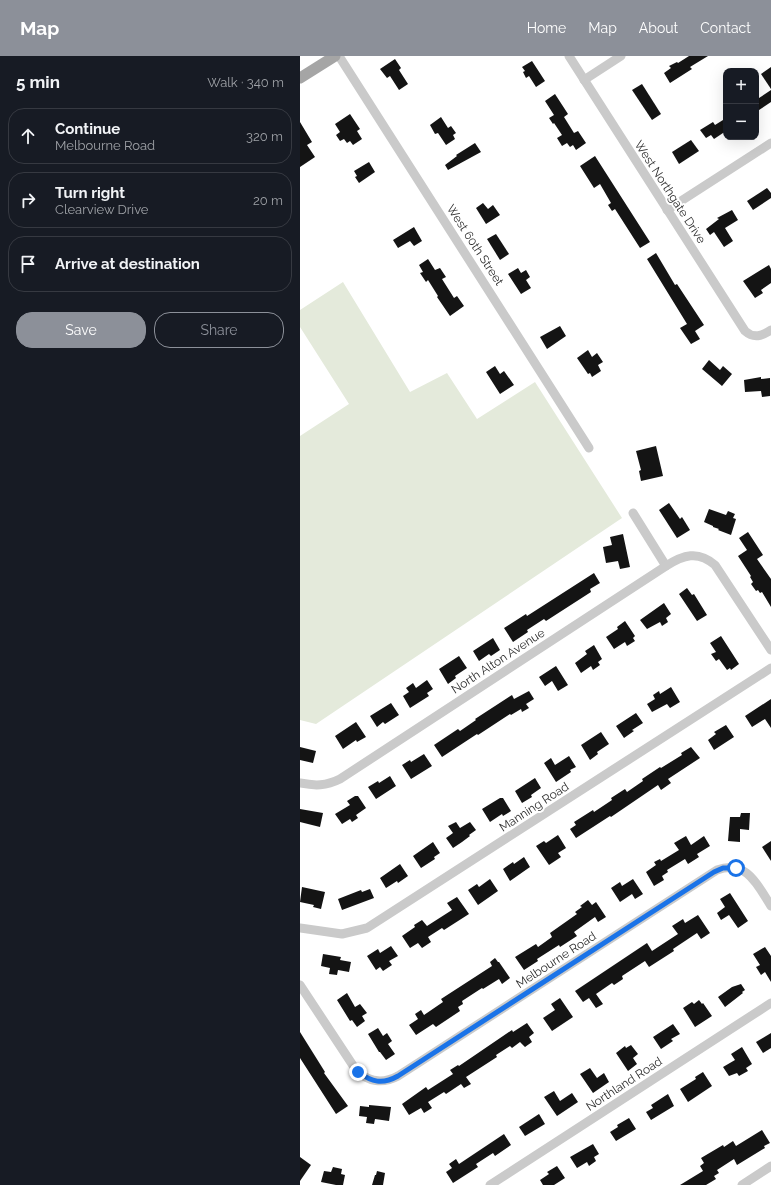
<!DOCTYPE html>
<meta charset="utf-8">
<style>
:root{--surface:#171b24;--page:#242831;--text:#f1f3f6;--muted:#9ea1a6;--line:#363941;--accent:#8c9099}
body{margin:0;font-family:Raleway,sans-serif;background:var(--page);color:var(--text)}
.controls{position:absolute;right:12px;top:12px;display:grid;overflow:hidden;border-radius:8px;box-shadow:0 4px 16px #0002}
.controls button{width:36px;height:36px;display:grid;place-items:center;padding:0;border:0;border-bottom:1px solid var(--line);background:var(--surface);color:var(--text);font:20px sans-serif}
.stop{position:absolute;width:12px;height:12px;margin:-9px;border:3px solid #1a73e8;border-radius:50%;background:#fff}
.stop.end{background:#1a73e8;border-color:#fff;box-shadow:0 1px 4px #0008}
.list{margin:0;padding:0;list-style:none}
h2{display:flex;justify-content:space-between;align-items:center;height:52px;margin:0;padding:0 16px;font-size:17px}
h2 small{font-size:13px;font-weight:400;color:var(--muted)}
.list li{display:grid;grid-template-columns:26px 1fr auto;gap:12px;align-items:center;box-sizing:border-box;height:56px;margin:0 8px 8px;padding:0 8px;border:1px solid var(--line);border-radius:16px}
.list b{display:block;font-size:15px;white-space:nowrap}
.list p{margin:0;font-size:13px;white-space:nowrap;color:var(--muted)}
.list em{font-size:13px;font-style:normal;color:var(--muted)}
.actions{display:flex;gap:8px;padding:12px 16px}
.actions a{flex:1;padding:9px 0;border:1px solid var(--accent);border-radius:16px;text-align:center;font-size:14px;color:var(--accent)}
.actions .main{background:var(--accent);color:#fff}
.icon{flex:none;width:22px;height:22px;fill:none;stroke:currentColor;stroke-width:2;stroke-linecap:round;stroke-linejoin:round}
.map{position:relative;flex:none;width:471px;height:1129px;overflow:hidden}
header{display:flex;align-items:center;gap:24px;box-sizing:border-box;height:56px;padding:0 20px;background:var(--accent);color:#fff}
header strong{font-size:19px}
nav{display:flex;gap:22px;margin-inline-start:auto;font-size:14px}
main{display:flex}
aside{flex:1;background:var(--surface)}
.map>svg:first-child{display:block}
.green{fill:#e4eadb}
.building{fill:#141414}
.lines{fill:none;stroke-linecap:round;stroke-linejoin:round}
.minor{stroke:#cacaca;stroke-width:9}
.major{stroke:#a5a5a5;stroke-width:11}
.route{stroke:#1a73e8;stroke-width:5}
.labels{text-anchor:middle;dominant-baseline:central;stroke-width:4;stroke-linejoin:round;paint-order:stroke}
.street-label{font-size:12px;fill:#2d2d2d;stroke:#fff}
</style>
<header>
<strong>Map</strong>
<nav><a>Home</a><a>Map</a><a>About</a><a>Contact</a></nav>
</header>
<main>
<aside>
<h2>5 min<small>Walk · 340 m</small></h2>
<ul class="list">
<li><svg class="icon" aria-label="ahead" viewBox="0 0 24 24"><path d="M12 20V5M6 11l6-6 6 6"/></svg><div><b>Continue</b><p>Melbourne Road</p></div><em>320 m</em></li>
<li><svg class="icon" aria-label="right" viewBox="0 0 24 24"><path d="M7 20v-9h11M14 6l5 5-5 5"/></svg><div><b>Turn right</b><p>Clearview Drive</p></div><em>20 m</em></li>
<li><svg class="icon" aria-label="arrive" viewBox="0 0 24 24"><path d="M6 21V4h12l-3 4 3 4H6"/></svg><div><b>Arrive at destination</b></div></li>
</ul>
<div class="actions"><a class="main">Save</a><a>Share</a></div>
</aside>
<div class="map">
<svg width="471" height="1129" viewBox="0 0 471 1129">
<rect width="100%" height="100%" fill="#fff"/>
<polygon class="green" points="43,226 110,336 147,317 177,363 235,326 322,462 16,668 0,664 0,380 49,348 0,271 0,254"/>
<g class="building">
<polygon points="389,0 408,0 390,11 392,13 370,27 364,17 371,12 369,10 377,6 378,7"/>
<polygon points="95,3 101,12 99,14 108,28 99,34 90,20 87,22 80,13"/>
<polygon points="232,5 245,25 236,31 229,20 226,22 223,16 225,15 222,11"/>
<polygon points="471,11 471,33 461,18"/>
<polygon points="342,28 361,58 352,64 332,34"/>
<polygon points="471,34 471,46 456,56 456,44"/>
<polygon points="255,38 268,58 264,61 274,77 278,75 286,87 276,94 273,89 270,91 267,87 262,90 257,82 262,79 254,67 253,68 249,62 254,59 245,45"/>
<polygon points="50,58 60,73 57,75 62,83 53,89 50,85 47,87 44,83 40,85 36,79 40,76 35,68"/>
<polygon points="141,61 148,72 151,70 156,77 153,79 155,83 146,89 138,77 135,78 130,69"/>
<polygon points="423,64 426,68 426,75 414,83 411,79 406,82 400,74 413,66 415,69"/>
<polygon points="0,66 12,86 7,89 15,101 0,111"/>
<polygon points="391,84 399,95 379,108 372,96"/>
<polygon points="175,87 181,96 148,114 145,109 157,100 156,99"/>
<polygon points="295,100 350,186 340,192 315,153 312,155 308,149 311,147 300,128 294,132 280,110"/>
<polygon points="69,106 75,116 59,127 55,121 57,120 54,115"/>
<polygon points="467,132 471,137 471,142 453,154 447,145"/>
<polygon points="183,147 188,153 193,149 200,159 186,168 176,152"/>
<polygon points="432,154 438,164 425,172 433,185 424,191 414,176 410,179 406,173 419,163 417,162"/>
<polygon points="114,171 122,185 114,190 110,185 98,192 93,184"/>
<polygon points="196,178 209,198 200,204 187,183"/>
<polygon points="356,197 375,229 377,228 404,269 395,275 400,283 391,288 380,272 387,268 347,203"/>
<polygon points="128,203 135,214 140,212 146,221 142,223 154,242 157,240 164,250 150,260 137,241 138,240 128,224 126,226 120,217 123,216 119,209"/>
<polygon points="469,209 471,213 471,227 461,234 463,237 455,242 443,225"/>
<polygon points="218,212 221,217 226,214 230,221 226,224 231,232 221,238 208,218"/>
<polygon points="260,270 266,280 247,293 240,281"/>
<polygon points="288,294 292,301 297,297 303,306 298,309 301,315 292,321 290,317 288,318 277,302"/>
<polygon points="409,304 420,314 423,310 432,318 422,330 402,313"/>
<polygon points="195,310 200,318 204,315 214,329 200,338 186,316"/>
<polygon points="461,321 461,323 470,322 470,340 462,341 461,335 445,336 444,324"/>
<polygon points="356,390 363,420 341,425 339,415 341,414 336,395"/>
<polygon points="369,447 380,463 382,461 390,474 377,482 359,454"/>
<polygon points="409,453 426,459 428,455 435,458 433,462 436,463 431,479 418,474 419,473 413,471 413,470 404,466"/>
<polygon points="448,476 463,499 457,503 471,523 471,551 462,536 460,537 458,534 456,535 451,528 453,526 450,521 451,520 438,500 447,494 439,482"/>
<polygon points="323,478 330,511 320,513 318,505 306,507 303,491 312,489 310,481"/>
<polygon points="294,517 300,527 290,533 291,536 246,565 244,563 227,574 228,576 213,586 204,572 226,558 227,560"/>
<polygon points="387,532 392,539 394,538 407,559 397,565 379,538"/>
<polygon points="364,547 371,558 366,562 368,566 362,570 360,566 347,573 340,564"/>
<polygon points="325,565 335,580 333,582 335,585 327,590 325,586 314,593 306,581 318,573 317,571"/>
<polygon points="421,580 439,608 431,614 430,612 427,614 419,603 416,605 411,598 416,596 410,587"/>
<polygon points="193,582 200,594 191,600 189,598 179,605 173,595"/>
<polygon points="294,589 302,603 298,606 300,609 293,614 291,610 281,617 275,607 287,598 285,595"/>
<polygon points="159,600 167,612 155,620 156,622 148,628 139,613"/>
<polygon points="256,610 268,629 258,635 252,625 245,630 239,621"/>
<polygon points="127,624 133,633 127,637 129,640 110,652 103,640 109,636 106,632 113,627 116,632"/>
<polygon points="371,631 380,646 370,652 367,648 352,656 347,648 355,643 353,639 359,635 360,638"/>
<polygon points="229,635 234,643 226,648 229,652 222,656 221,653 211,659 210,658 178,679 177,678 142,701 134,689 158,673 160,675 176,664 175,663 212,639 214,643"/>
<polygon points="471,643 471,672 465,663 452,671 445,660"/>
<polygon points="91,647 99,659 85,668 83,666 77,671 70,660"/>
<polygon points="336,657 343,667 332,674 334,675 324,682 316,670"/>
<polygon points="56,666 66,681 57,686 56,684 43,693 35,680"/>
<polygon points="426,669 434,681 414,694 408,684 416,678 414,676"/>
<polygon points="301,676 309,688 297,696 298,698 290,704 281,689"/>
<polygon points="0,691 16,695 13,707 0,704"/>
<polygon points="391,691 400,702 368,723 371,727 361,734 358,729 311,761 310,760 276,782 270,773 276,769 274,766 293,754 294,756 312,744 311,742 325,733 327,736 343,725 342,723 360,711 361,712 382,699 381,697"/>
<polygon points="124,698 132,710 111,723 102,709 110,704 111,706"/>
<polygon points="269,700 276,711 270,714 271,716 256,726 244,707 251,702 255,709"/>
<polygon points="90,720 96,730 76,743 68,731 78,725 79,727"/>
<polygon points="235,722 241,732 231,739 232,741 222,747 215,735"/>
<polygon points="55,740 58,740 66,752 56,759 58,762 52,766 50,763 42,768 35,758 50,749 47,745"/>
<polygon points="200,742 203,742 211,755 203,760 202,758 190,766 182,753"/>
<polygon points="0,753 23,757 20,771 0,766"/>
<polygon points="441,757 450,757 449,774 440,773 440,786 428,785 430,761 440,761"/>
<polygon points="156,766 160,772 170,766 176,774 169,779 170,780 162,786 153,792 146,782 153,777 148,770"/>
<polygon points="258,779 266,792 258,797 261,801 249,809 236,790 244,785 246,787"/>
<polygon points="386,780 391,789 404,780 410,790 397,798 399,801 388,808 385,803 367,814 368,816 362,820 364,824 354,830 346,816 356,809 354,806 360,803 361,805 379,794 374,787"/>
<polygon points="471,785 471,805 462,791"/>
<polygon points="133,786 140,797 134,801 135,803 121,812 113,800"/>
<polygon points="224,801 230,811 210,825 203,813 213,806 214,808"/>
<polygon points="100,808 108,820 98,827 97,825 86,832 80,822"/>
<polygon points="190,823 198,835 178,849 168,834 177,828 179,831"/>
<polygon points="333,823 343,838 335,843 332,838 320,846 311,832 320,826 322,830"/>
<polygon points="2,831 25,836 21,853 13,851 14,849 0,846"/>
<polygon points="70,833 74,842 42,854 38,843 61,834 62,836"/>
<polygon points="430,837 448,865 438,872 429,859 421,864 417,857 425,851 420,843"/>
<polygon points="157,841 169,858 144,874 142,872 128,881 131,886 122,892 118,887 110,892 102,880 115,871 114,869 122,864 127,870 152,854 147,847"/>
<polygon points="288,844 292,849 296,846 306,861 298,866 295,861 274,876 277,880 260,891 259,889 237,903 238,905 224,914 215,901 236,888 238,891 252,881 250,877 277,858 275,856 282,851 280,850"/>
<polygon points="398,859 410,877 401,883 397,877 373,893 374,895 349,911 345,905 322,920 323,923 314,929 312,927 296,938 303,948 296,952 289,942 283,946 275,935 347,887 352,895 378,878 372,870 383,863 385,867"/>
<polygon points="91,890 98,900 89,905 92,909 83,915 80,911 76,914 67,900 78,893 80,897"/>
<polygon points="465,891 471,900 471,926 465,916 461,919 456,911 460,909 453,898"/>
<polygon points="23,898 41,901 40,904 51,906 49,916 38,914 37,919 29,918 30,912 21,910"/>
<polygon points="195,902 198,906 199,906 210,922 202,928 199,923 183,933 182,932 162,945 163,948 158,951 160,955 136,971 133,968 116,979 109,969 118,963 115,958 121,954 124,959 143,946 141,943 192,910 190,906"/>
<polygon points="441,928 445,934 442,936 443,937 425,951 418,941 432,931"/>
<polygon points="47,937 55,951 60,948 67,957 62,960 65,965 57,971 52,964 50,965 37,944"/>
<polygon points="260,942 273,961 252,975 243,962 255,954 251,948"/>
<polygon points="399,944 402,948 403,947 412,960 395,971 383,952 392,946 394,948"/>
<polygon points="227,967 234,977 229,981 232,986 225,991 220,986 212,992 210,990 196,999 197,1001 166,1021 171,1028 164,1032 161,1028 146,1038 144,1036 128,1046 132,1052 124,1057 121,1052 109,1059 102,1048 126,1031 128,1034 153,1018 150,1014 158,1009 159,1010 212,974 213,976"/>
<polygon points="373,968 380,978 371,983 373,985 361,993 353,981"/>
<polygon points="78,972 83,980 87,977 92,985 88,988 95,998 86,1004 80,996 79,996 68,978"/>
<polygon points="0,976 25,1016 24,1017 48,1050 36,1058 0,1002"/>
<polygon points="471,977 471,992 463,997 456,986"/>
<polygon points="331,989 338,998 333,1002 337,1008 328,1015 316,997 325,990 326,992"/>
<polygon points="442,991 452,1008 446,1012 448,1015 439,1020 437,1017 429,1020 423,1011 435,1004 431,998"/>
<polygon points="290,1012 297,1022 304,1017 309,1026 293,1037 280,1018"/>
<polygon points="403,1016 412,1030 388,1046 380,1033 396,1023 395,1021"/>
<polygon points="254,1035 260,1045 272,1037 278,1046 257,1060 244,1041"/>
<polygon points="368,1038 374,1050 351,1064 346,1056 353,1052 351,1049"/>
<polygon points="69,1049 91,1051 89,1065 75,1063 74,1068 66,1067 67,1061 59,1060 60,1050 69,1051"/>
<polygon points="239,1058 245,1068 225,1080 219,1071"/>
<polygon points="329,1062 336,1073 316,1085 310,1076 318,1071 317,1069"/>
<polygon points="462,1074 470,1087 464,1090 465,1092 437,1109 434,1103 417,1114 419,1117 414,1120 416,1123 406,1129 380,1129 403,1115 400,1110 404,1107 401,1102 423,1089 424,1091 433,1085 436,1090"/>
<polygon points="204,1078 211,1089 195,1100 193,1097 176,1108 178,1111 153,1127 146,1116 152,1112 149,1108 156,1103 159,1108"/>
<polygon points="293,1088 299,1098 294,1101 296,1105 289,1110 287,1106 277,1112 270,1101"/>
<polygon points="0,1101 11,1109 0,1125"/>
<polygon points="257,1110 265,1122 254,1129 243,1129 240,1124 249,1118 247,1116"/>
<polygon points="33,1111 42,1113 41,1118 45,1119 43,1129 36,1129 21,1126 24,1115 31,1116"/>
<polygon points="77,1115 85,1117 83,1129 72,1129 75,1119 76,1119"/>
</g>
<g class="lines">
<g class="minor">
<polyline points="39,0 289,392"/>
<path d="M269,0L445,275C454,283 462,280 471,274"/>
<polyline points="284,24 321,0"/>
<polyline points="367,154 471,87"/>
<polyline points="333,457 366,510"/>
<path d="M0,727C15,730 26,730 40,723L366,510C383,499 398,494 415,509L471,594"/>
<polyline points="0,872 42,878 67,872 471,612"/>
<path d="M0,929L56,1014C68,1026 83,1028 98,1020L417,814C447,803 458,830 471,850"/>
<polyline points="190,1129 471,947"/>
<polyline points="442,1129 471,1110"/>
</g>
<polyline class="major" points="0,22 35,0"/>
</g>
<g class="lines">
<path class="route" d="M58,1016C72,1026 82,1029 98,1020L414,816L423,812H436"/>
</g>
<g class="labels">
<g class="street-label">
<text transform="translate(370 136) rotate(57)">West Northgate Drive</text>
<text transform="translate(175 189) rotate(57)">West 60th Street</text>
<text transform="translate(198 605) rotate(-33)">North Alton Avenue</text>
<text transform="translate(234 751) rotate(-33)">Manning Road</text>
<text transform="translate(256 904) rotate(-33)">Melbourne Road</text>
<text transform="translate(324 1028) rotate(-33)">Northland Road</text>
</g>
</g>
</svg>
<div class="controls">
<button>+</button>
<button>−</button>
</div>
<div class="stop" style="left:436px;top:812px"></div>
<div class="stop end" style="left:58px;top:1016px"></div>
</div>
</main>
